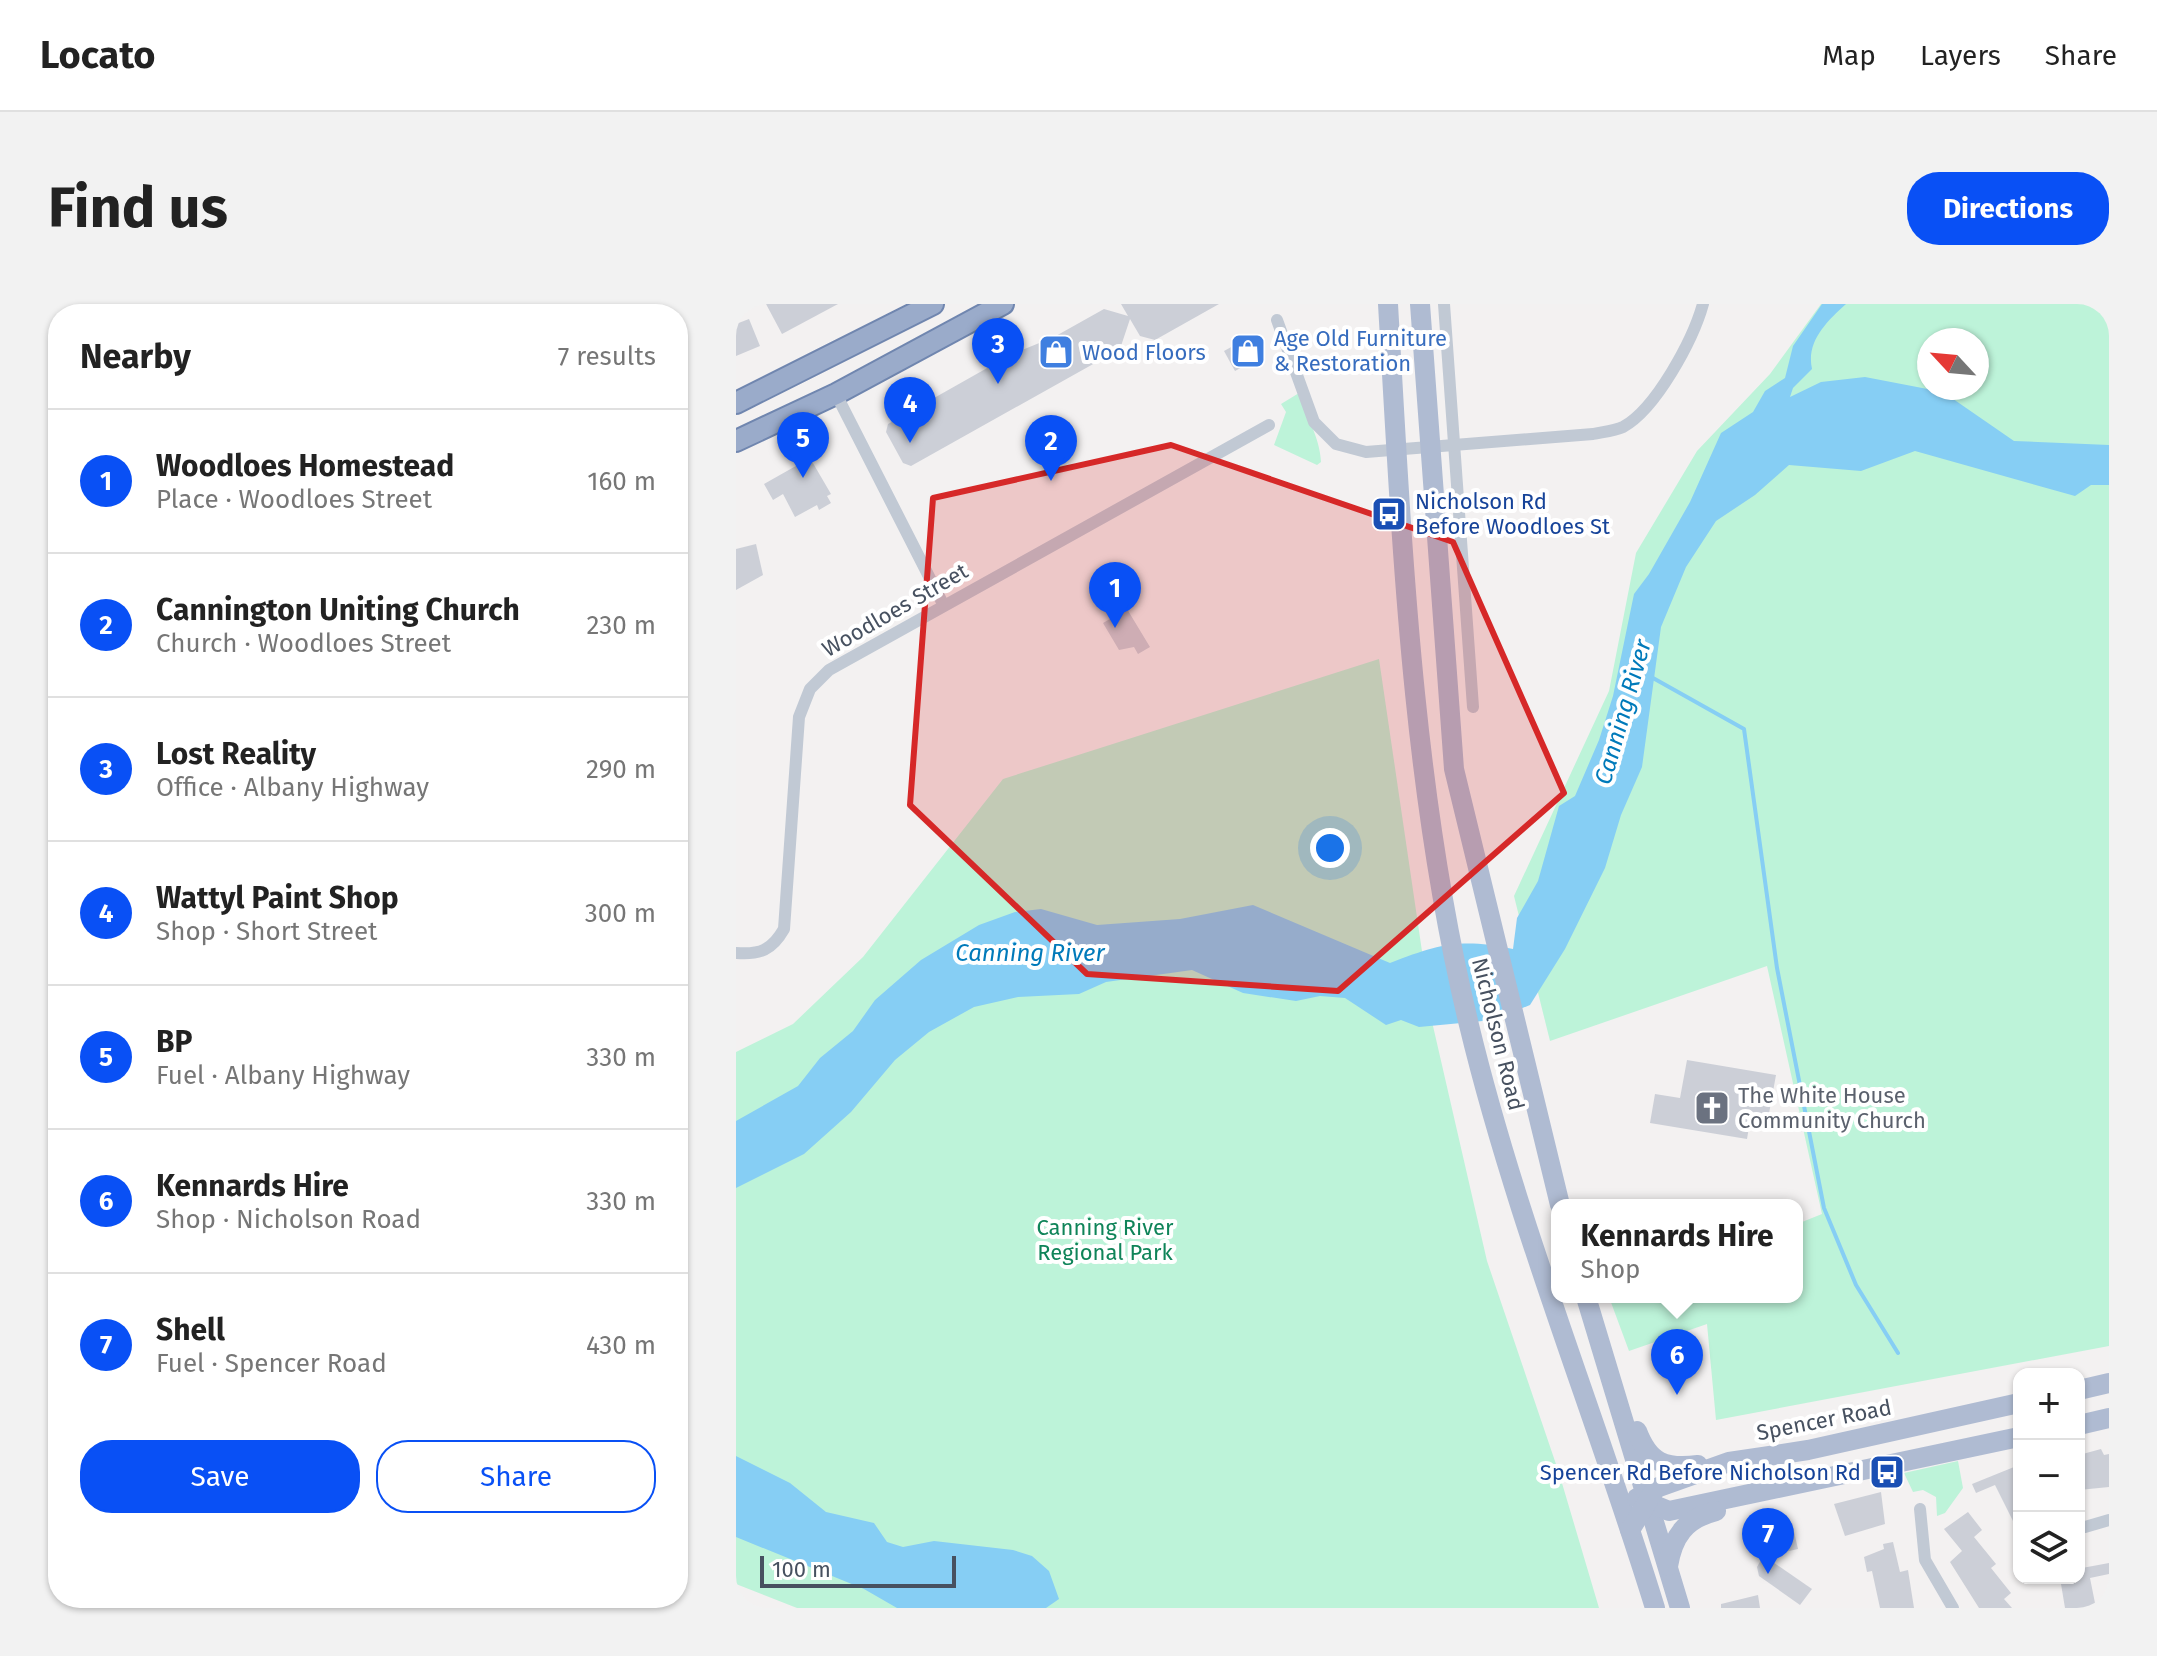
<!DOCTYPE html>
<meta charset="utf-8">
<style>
:root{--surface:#fff;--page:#f2f2f2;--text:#222;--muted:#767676;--line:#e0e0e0;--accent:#0950f5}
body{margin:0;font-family:"Fira Sans",sans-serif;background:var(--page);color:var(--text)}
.controls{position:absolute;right:24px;bottom:24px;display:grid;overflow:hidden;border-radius:16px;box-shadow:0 2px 6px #0004}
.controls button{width:72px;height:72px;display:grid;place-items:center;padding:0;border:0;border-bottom:2px solid var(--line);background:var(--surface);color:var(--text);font:40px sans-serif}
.compass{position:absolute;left:1181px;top:24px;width:72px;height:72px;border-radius:50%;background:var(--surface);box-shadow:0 2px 6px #0004;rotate:296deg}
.scale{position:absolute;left:24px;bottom:20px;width:196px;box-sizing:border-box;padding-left:8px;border:4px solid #475160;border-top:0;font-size:22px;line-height:28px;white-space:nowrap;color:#475160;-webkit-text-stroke:6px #fff;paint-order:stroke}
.you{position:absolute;left:594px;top:544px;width:28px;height:28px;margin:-20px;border:6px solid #fff;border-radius:50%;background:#1a73e8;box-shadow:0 0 0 12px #1a73e833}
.badge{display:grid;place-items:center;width:52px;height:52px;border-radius:50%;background:var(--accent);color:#fff;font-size:26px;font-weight:700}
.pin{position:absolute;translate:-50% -66px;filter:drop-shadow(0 2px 4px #0008)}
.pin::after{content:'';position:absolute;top:42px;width:28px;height:24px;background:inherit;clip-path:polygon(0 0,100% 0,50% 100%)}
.popup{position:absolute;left:815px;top:895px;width:252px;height:104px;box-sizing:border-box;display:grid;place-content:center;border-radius:16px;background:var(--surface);filter:drop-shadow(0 2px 6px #0005);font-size:26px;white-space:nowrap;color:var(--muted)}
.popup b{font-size:30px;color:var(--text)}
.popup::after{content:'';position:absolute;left:50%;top:100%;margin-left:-16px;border:16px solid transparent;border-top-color:var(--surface)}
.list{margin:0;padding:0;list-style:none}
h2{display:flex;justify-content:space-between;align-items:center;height:104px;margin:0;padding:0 32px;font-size:34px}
h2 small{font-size:26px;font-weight:400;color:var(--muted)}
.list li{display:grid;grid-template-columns:52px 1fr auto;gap:24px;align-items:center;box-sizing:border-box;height:144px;padding:0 32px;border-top:2px solid var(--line)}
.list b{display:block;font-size:30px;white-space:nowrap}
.list p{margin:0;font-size:26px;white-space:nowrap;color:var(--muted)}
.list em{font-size:26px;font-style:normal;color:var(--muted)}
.actions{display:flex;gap:16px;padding:24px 32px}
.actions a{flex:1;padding:18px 0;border:2px solid var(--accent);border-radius:32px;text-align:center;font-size:28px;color:var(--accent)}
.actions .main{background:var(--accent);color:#fff}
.icon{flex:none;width:44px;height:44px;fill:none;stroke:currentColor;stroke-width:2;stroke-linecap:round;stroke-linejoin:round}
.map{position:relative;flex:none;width:1373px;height:1304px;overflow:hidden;border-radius:32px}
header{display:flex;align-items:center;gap:48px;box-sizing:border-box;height:112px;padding:0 40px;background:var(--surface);border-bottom:2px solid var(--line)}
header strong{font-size:38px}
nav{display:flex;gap:44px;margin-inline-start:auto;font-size:28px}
.intro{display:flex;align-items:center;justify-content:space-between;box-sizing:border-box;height:192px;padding:0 48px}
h1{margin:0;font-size:56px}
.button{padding:20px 36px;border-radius:32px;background:var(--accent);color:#fff;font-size:28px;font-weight:700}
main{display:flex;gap:48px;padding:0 48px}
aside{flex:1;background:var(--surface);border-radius:32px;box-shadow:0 2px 6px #0004}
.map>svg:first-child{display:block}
.green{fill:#bdf3d9;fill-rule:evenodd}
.water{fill:#86cef4}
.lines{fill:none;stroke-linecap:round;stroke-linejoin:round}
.stream{stroke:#86cef4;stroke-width:4}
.building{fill:#cccfd7}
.trunk-casing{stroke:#7086af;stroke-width:24}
.minor{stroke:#c1c9d4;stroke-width:12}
.primary{stroke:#afbbd2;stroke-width:20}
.trunk{stroke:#9aabca;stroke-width:20}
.marked{fill:#d62828;fill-opacity:0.2;stroke:#d62828;stroke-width:6;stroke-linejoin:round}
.labels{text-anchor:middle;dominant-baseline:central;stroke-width:8;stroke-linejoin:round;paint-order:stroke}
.shop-label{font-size:22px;fill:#366cbe;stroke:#fff;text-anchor:start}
.transit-label{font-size:22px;fill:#164399;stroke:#fff;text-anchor:start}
.street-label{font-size:22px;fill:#475160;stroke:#fff}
.worship-label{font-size:22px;fill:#5b616d;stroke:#fff;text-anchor:start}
.park-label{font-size:22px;fill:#0f8459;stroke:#fff}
.water-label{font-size:24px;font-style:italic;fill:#007aba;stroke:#fff}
</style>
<header>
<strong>Locato</strong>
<nav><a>Map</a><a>Layers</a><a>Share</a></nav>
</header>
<div class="intro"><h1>Find us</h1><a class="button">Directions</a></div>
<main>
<aside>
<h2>Nearby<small>7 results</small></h2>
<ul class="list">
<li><span class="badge">1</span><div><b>Woodloes Homestead</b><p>Place · Woodloes Street</p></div><em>160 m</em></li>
<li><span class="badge">2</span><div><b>Cannington Uniting Church</b><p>Church · Woodloes Street</p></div><em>230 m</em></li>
<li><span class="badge">3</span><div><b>Lost Reality</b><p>Office · Albany Highway</p></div><em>290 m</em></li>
<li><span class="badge">4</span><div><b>Wattyl Paint Shop</b><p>Shop · Short Street</p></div><em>300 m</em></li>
<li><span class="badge">5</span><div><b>BP</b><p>Fuel · Albany Highway</p></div><em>330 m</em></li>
<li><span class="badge">6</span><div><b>Kennards Hire</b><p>Shop · Nicholson Road</p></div><em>330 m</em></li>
<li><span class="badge">7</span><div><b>Shell</b><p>Fuel · Spencer Road</p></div><em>430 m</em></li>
</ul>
<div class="actions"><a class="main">Save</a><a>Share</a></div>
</aside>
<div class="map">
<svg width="1373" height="1304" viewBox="0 0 1373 1304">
<rect width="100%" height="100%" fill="#f3f1f1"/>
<g class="green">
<path d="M1085,0H1373V1042L980,1116L971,1020L893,1047L873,993H1061V920L1086,910L1031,662L814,737L778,592L873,387L900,249L961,147L1034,70ZM1193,36H1241V84H1193Z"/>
<path d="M563,89C570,113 584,133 585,158L581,161L538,141L550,108L545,100Z"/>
<polygon points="643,355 697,722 751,957 823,1169 863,1304 61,1304 0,1280 0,748 57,720 127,653 267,475"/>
<polygon points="1222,1157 1227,1184 1209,1209 1201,1212 1200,1193 1187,1186 1177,1188 1168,1169"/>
</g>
<g class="water">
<path d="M1086,0H1110C1090,18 1070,38 1076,65L1057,84L1054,93L1085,78L1129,73L1207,88L1278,137L1373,141V181H1355L1339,192L1179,147L1125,167L1053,161L1019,191L980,217L950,263L925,323L906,463L885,511L869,564L829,645L794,701L757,716L683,723L665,716L650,721L609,694L584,692L560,697L507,689L456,666L370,678L343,690L282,693L238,703L193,728L159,756L115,808L68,850L0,884V817L62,782L84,754L117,727L139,696L185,656L243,621L279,608L305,605L361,621L444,615L517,601L654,659C703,640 725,634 777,645L781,614L802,577L823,502L839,492L863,436L877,392L898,290L913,270L954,198L985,129L1017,108L1029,87L1049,74L1057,42Z"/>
<polygon points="0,1152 54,1179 90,1208 138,1219 151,1238 167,1243 198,1237 277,1246 296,1252 313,1267 323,1295 310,1304 161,1304 128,1285 0,1233"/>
</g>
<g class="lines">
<polyline class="stream" points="917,374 1008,425 1041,664 1088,904 1120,981 1162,1049"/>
</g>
<g class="building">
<polygon points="30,0 102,0 46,30"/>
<polygon points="385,0 483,0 419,36 404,32 394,15 384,45 175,162 167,159 150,128 152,120 276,50 318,33 368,5 392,12"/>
<polygon points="13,15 24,42 0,52 0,20"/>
<polygon points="517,31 528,51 499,67 488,47"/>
<polygon points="74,154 95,190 91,192 95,199 83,206 81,201 59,213 47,190 37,196 28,180"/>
<polygon points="20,240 27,271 0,286 0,245"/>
<polygon points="391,305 414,343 402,350 398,343 383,346 367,319"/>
<polygon points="951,756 1040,771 1032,815 1027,814 1025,825 1013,823 1011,835 914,819 919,790 944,794"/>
<polygon points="1365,1145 1368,1151 1373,1150 1373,1183 1343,1186 1343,1151"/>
<polygon points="1283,1161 1283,1229 1259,1181 1240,1189 1236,1180"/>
<polygon points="1145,1188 1149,1220 1109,1232 1098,1200"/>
<polygon points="1232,1208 1246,1226 1238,1233 1260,1260 1255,1264 1275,1289 1268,1295 1276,1304 1243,1304 1214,1258 1226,1247 1208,1225"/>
<polygon points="1056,1219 1062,1245 1040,1250 1035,1224"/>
<polygon points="1157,1238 1164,1268 1172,1266 1178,1304 1144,1304 1136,1267 1131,1268 1128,1253 1148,1245 1147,1240"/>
<polygon points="1025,1256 1034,1256 1076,1285 1064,1301 1023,1272 1021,1263"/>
<polygon points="1373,1259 1373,1270 1354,1274 1360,1304 1329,1304 1324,1274 1343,1274 1347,1270 1346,1264"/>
<polygon points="1022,1291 1024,1304 985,1304 985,1300"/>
</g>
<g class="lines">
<defs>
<g id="trunk">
<polyline points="0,99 197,0"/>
<polyline points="0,137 100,90 267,0"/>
</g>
</defs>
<use href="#trunk" class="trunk-casing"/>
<g class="minor">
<polyline points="708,0 737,403"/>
<path d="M541,16L578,118L600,140L630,148L857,130C866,128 878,127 887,123C920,105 957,36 967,0"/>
<polyline points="100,90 207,300"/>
<path d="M0,649C24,651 36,646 48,625L63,413L74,385L93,366L533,121"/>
<polyline points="1184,1205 1189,1256 1217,1304"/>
<polyline points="1349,1223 1373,1216"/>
</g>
<g class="primary">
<path d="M652,0C666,241 676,485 733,721C781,920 859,1109 919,1304"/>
<polyline points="684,0 718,465 824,901"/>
<polyline points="850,993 944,1304"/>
<polyline points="1343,1086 1373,1079"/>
<polyline points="1343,1121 1373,1114"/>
<path d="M901,1127C913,1159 929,1165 962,1161"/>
<polyline points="901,1194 933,1207 1283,1133"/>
<polyline points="894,1226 920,1184 993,1158 1072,1146 1283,1099"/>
<path d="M932,1262C937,1232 949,1215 980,1207"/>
</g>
<use href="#trunk" class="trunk"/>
</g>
<path class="marked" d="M435,141L717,238L828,489L602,687L351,670L174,501L197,194Z"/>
<defs>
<symbol id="shop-square" viewBox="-11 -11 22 22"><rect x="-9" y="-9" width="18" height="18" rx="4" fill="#3f7fe0" stroke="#fff"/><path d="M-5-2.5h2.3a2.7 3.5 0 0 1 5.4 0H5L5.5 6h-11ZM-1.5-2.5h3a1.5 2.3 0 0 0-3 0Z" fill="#fff"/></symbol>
<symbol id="bus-square" viewBox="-11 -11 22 22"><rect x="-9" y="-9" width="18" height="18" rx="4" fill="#1a4fb4" stroke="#fff"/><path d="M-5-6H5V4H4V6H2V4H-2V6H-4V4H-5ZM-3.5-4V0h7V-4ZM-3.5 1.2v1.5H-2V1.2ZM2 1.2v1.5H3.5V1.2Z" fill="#fff"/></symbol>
<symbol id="church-square" viewBox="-11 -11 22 22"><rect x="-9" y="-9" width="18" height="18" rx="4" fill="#6b7280" stroke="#fff"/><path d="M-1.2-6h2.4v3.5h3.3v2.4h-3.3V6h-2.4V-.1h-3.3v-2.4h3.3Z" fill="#fff"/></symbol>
</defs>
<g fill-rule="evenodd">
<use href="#shop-square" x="492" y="27" width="40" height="40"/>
<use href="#shop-square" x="300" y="28" width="40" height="40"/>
<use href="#bus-square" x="633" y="190" width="40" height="40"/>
<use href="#church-square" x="956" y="784" width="40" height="40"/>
<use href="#bus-square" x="1131" y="1148" width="40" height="40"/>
</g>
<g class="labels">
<g class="shop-label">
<text x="538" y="34">Age Old Furniture<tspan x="538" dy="25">&amp; Restoration</tspan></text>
<text x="346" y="48">Wood Floors</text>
</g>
<g class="transit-label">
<text x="679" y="197">Nicholson Rd<tspan x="679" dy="25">Before Woodloes St</tspan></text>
<text x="1125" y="1168" text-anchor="end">Spencer Rd Before Nicholson Rd</text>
</g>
<g class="street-label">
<text transform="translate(159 306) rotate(-30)">Woodloes Street</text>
<text transform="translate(762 730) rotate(76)">Nicholson Road</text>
<text transform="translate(1088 1116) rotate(-11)">Spencer Road</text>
</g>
<g class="worship-label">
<text x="1002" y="791">The White House<tspan x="1002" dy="25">Community Church</tspan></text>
</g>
<g class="park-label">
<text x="369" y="923">Canning River<tspan x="369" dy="25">Regional Park</tspan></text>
</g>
<g class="water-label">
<text transform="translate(887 408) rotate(-74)">Canning River</text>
<text x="294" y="649">Canning River</text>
</g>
</g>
</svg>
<div class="controls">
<button>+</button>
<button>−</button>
<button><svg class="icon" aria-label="layers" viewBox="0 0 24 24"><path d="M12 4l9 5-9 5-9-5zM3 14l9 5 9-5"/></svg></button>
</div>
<svg class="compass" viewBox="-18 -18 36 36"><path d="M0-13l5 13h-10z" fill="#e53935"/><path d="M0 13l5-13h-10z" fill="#767676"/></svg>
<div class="scale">100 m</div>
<div class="you"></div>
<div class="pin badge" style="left:379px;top:324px">1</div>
<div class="pin badge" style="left:315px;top:177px">2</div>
<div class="pin badge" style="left:262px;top:80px">3</div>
<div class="pin badge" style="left:174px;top:139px">4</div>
<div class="pin badge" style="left:67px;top:174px">5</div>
<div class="pin badge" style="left:941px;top:1091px">6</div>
<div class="popup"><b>Kennards Hire</b>Shop</div>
<div class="pin badge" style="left:1032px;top:1270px">7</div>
</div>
</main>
